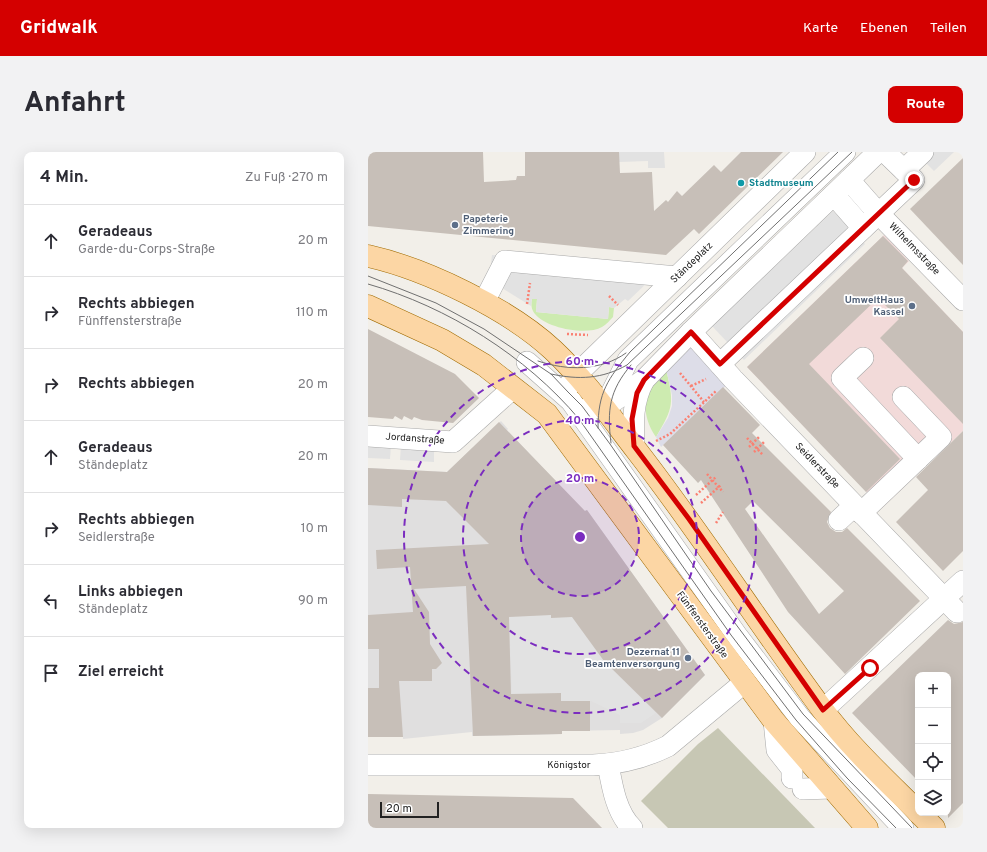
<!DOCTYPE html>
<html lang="de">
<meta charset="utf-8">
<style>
:root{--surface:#fff;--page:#f2f2f3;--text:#2b2b33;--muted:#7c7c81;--line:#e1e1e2;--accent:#d40000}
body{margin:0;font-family:Overpass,sans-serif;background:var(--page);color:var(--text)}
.controls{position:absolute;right:12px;bottom:12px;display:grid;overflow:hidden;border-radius:8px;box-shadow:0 4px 16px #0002}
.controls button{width:36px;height:36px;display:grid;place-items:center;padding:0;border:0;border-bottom:1px solid var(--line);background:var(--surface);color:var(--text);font:20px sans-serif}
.scale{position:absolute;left:12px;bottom:10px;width:59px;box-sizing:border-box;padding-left:4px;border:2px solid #222;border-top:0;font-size:11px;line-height:14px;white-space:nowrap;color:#222;-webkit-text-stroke:3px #fff;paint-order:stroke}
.stop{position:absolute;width:12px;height:12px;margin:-9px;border:3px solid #d40000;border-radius:50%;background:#fff}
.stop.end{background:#d40000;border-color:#fff;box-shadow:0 1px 4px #0008}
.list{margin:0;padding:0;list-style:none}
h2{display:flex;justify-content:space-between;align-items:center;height:52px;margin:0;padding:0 16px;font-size:17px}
h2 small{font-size:13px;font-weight:400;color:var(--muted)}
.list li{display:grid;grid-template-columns:26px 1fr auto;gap:12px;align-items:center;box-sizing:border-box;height:72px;padding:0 16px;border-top:1px solid var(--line)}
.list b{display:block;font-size:15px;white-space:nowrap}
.list p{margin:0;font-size:13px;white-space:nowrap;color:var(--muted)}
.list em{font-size:13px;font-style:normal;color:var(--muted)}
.icon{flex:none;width:22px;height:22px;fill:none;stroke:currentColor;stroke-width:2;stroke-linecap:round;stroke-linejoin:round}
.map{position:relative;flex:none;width:595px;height:676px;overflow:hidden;border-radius:8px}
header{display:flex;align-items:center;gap:24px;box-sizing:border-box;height:56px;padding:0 20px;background:var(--accent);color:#fff}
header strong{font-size:19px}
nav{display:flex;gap:22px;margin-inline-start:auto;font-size:14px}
.intro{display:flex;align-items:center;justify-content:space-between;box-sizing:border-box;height:96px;padding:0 24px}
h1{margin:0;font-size:28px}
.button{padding:10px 18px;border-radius:8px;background:var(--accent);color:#fff;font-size:14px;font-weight:700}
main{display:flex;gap:24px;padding:0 24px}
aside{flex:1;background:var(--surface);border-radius:8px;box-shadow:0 4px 16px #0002}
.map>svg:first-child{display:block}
.residential{fill:#e0dfdf}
.commercial{fill:#f2dad9}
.construction{fill:#c7c7b4}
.grass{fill:#cdebb0}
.parking{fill:#e2e2e2}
.plaza{fill:#dddde8}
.building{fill:#c7bfb8;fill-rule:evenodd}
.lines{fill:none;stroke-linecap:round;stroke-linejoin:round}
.minor-casing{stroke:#a9a9a9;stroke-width:22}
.major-casing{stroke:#a06b00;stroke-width:23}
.path{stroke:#fa8072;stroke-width:2.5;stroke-dasharray:2 2;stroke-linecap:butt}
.minor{stroke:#fff;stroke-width:21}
.major{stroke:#fcd6a4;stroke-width:22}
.tram{stroke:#707070;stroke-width:1}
.route{stroke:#d40000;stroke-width:5}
.ring{fill:none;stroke:#7b2cbf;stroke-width:2;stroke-dasharray:7 5}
.culture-dot{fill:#0f9aa8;stroke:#fff;stroke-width:1.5}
.service-dot{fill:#5c6f8a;stroke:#fff;stroke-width:1.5}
.labels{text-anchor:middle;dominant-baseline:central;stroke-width:3.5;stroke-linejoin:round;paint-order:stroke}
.culture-label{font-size:10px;font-weight:bold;fill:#0d838f;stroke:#fff;text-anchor:start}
.service-label{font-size:10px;font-weight:bold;fill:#4e5e75;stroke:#fff;text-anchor:end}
.street-label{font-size:10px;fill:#222;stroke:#fff}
.centre{fill:#7b2cbf;stroke:#fff;stroke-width:2}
.ring-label{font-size:12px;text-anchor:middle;font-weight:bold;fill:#7b2cbf;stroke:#fff;stroke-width:3.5;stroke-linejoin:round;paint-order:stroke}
</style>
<header>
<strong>Gridwalk</strong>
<nav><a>Karte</a><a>Ebenen</a><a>Teilen</a></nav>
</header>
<div class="intro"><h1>Anfahrt</h1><a class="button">Route</a></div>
<main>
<aside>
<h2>4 Min.<small>Zu Fuß · 270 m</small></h2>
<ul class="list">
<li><svg class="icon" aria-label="ahead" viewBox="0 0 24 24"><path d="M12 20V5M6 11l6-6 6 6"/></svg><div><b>Geradeaus</b><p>Garde-du-Corps-Straße</p></div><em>20 m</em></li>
<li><svg class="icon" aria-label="right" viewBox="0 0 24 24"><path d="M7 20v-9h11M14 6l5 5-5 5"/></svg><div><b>Rechts abbiegen</b><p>Fünffensterstraße</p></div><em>110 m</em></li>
<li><svg class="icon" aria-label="right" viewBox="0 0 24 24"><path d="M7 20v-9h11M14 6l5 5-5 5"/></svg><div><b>Rechts abbiegen</b></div><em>20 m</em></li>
<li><svg class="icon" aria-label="ahead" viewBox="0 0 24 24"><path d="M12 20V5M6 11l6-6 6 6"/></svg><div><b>Geradeaus</b><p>Ständeplatz</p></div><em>20 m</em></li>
<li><svg class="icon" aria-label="right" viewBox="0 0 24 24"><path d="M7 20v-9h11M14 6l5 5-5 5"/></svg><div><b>Rechts abbiegen</b><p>Seidlerstraße</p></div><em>10 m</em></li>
<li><svg class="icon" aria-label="left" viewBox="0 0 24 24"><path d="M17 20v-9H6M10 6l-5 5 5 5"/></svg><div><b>Links abbiegen</b><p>Ständeplatz</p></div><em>90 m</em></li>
<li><svg class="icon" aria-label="arrive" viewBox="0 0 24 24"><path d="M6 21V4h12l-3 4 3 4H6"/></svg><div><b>Ziel erreicht</b></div></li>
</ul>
</aside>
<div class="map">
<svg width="595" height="676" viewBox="0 0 595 676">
<rect width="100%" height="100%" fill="#f2efe9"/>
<polygon class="residential" points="133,269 140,277 139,278 216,359 219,358 337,523 294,566 275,578 265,581 252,582 252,578 194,579 194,582 104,584 104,580 35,587 35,585 0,585 0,316 79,320"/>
<polygon class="commercial" points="516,83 541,109 534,116 595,180 595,279 514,356 379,215"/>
<polygon class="construction" points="350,576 447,676 300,676 273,649 330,592"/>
<g class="grass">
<path d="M164,147H169L168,160L240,167L241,155L246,156L245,165C242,168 238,173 234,175C218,184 178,176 167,162C163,157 163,152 164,147Z"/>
<path d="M298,217C306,251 306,255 288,285C278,271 274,253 281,236C283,229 293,223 298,217Z"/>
</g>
<g class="parking">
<polygon points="251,0 296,0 297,16 280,16 280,9 251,10"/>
<polygon points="547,0 586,0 566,19"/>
<polygon points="465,59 497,92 376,208 344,174"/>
<polygon points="124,103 272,117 282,128 260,149 257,147 246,156 241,155 240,167 168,160 169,147 164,147 163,154 121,128"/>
<polygon points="0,291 23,293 22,307 0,306"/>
<polygon points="33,293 66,295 66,310 32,308"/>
<polygon points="201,460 236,509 288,561 273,571 252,571 252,563 223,549 193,549 144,545 141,465 183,463 184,466 193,465"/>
</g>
<polygon class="plaza" points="323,193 363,229 293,295 288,285 300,266 304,254 304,243 298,217"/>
<g class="building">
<polygon points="0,0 115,0 116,30 148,28 149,24 157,24 157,0 251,0 252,21 284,20 286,59 298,48 300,50 309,39 314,44 346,13 353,20 373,0 415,0 331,82 326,77 298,103 0,74"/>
<polygon points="595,6 595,113 542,57"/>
<polygon points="515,84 540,109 534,116 595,180 595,272 512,186 531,167 510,146 441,212 532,307 498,340 379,215"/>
<polygon points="0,177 87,222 111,246 85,271 54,268 46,265 44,268 36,264 34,268 27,264 25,267 0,265"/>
<path d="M355,235L392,273L384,281L463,360L459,370L462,376L468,380H474L479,376L552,449L477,522L420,460L333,328L330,331L295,293ZM385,349L476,439L451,462L377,357Z"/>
<polygon points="131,270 217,359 219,358 337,523 294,566 236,509 204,465 183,466 183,463 141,465 143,542 193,541 193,549 222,549 222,579 194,579 194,582 105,584 98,434 46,437 61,460 62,492 74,511 68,517 64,517 64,529 31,529 35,585 0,585 0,536 11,536 11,497 0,497 0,463 45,460 42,415 9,417 8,398 121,392 78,349 34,347 34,355 0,353 0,316 79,320"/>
<polygon points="595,279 595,399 575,419 528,370 560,338 548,325"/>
<polygon points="580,468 586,472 595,470 595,651 580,666 580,523 550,523 550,629 484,561"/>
<polygon points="0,642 205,646 234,676 0,676"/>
</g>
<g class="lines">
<defs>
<g id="minor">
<polyline points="536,18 555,0"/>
<polyline points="481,28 510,61 595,148"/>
<polyline points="466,43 495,76"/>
<polyline points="116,150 137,109 309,125"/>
<polyline points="323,180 365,227 589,460"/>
<polyline points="495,206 474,226 550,307"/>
<polyline points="159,210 203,249 370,485 432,566 535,676"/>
<polyline points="352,212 546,28 517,0"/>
<polyline points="199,236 209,222 437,0"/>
<polyline points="237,254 260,208 477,0"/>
<polyline points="218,257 237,255 276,228 323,180 510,0"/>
<polyline points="0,284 85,290 145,236"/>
<path d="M266,295C265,270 264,250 276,228"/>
<polyline points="493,361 573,285 535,245"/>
<polyline points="471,368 486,354"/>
<polyline points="455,558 595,429"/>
<polyline points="406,569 409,598 424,617 424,626"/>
<path d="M240,612C244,634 248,660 264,676"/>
<path d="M0,613H225C251,612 276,606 300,594L377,530"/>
<polyline points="435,637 463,636"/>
</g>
<g id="major">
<path d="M0,104C58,117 141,157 185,198C217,228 242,264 269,299C334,383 391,472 454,557C482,595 517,627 550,660"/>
<polyline points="0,154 74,188 116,213 179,262 406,569 499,676"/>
<polyline points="551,661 566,676"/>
</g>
</defs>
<use href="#minor" class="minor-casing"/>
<use href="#major" class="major-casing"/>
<g class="path">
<polyline points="241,144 250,153"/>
<polyline points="159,152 162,131"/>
<polyline points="199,182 220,183"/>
<polyline points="312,221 336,250"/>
<polyline points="323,234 338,227"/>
<polyline points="379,286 395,303"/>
<polyline points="288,289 302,282 348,239"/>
<polyline points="381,295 392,284"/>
<polyline points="386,300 397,289"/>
<polyline points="339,322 355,340"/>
<polyline points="328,343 348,325"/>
<polyline points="333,351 353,333"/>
<polyline points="348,371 355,360"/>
</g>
<use href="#minor" class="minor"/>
<use href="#major" class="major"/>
<g class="tram">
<polyline points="0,124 68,151 116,177 183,222 200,240 214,254 242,292 343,439 435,562 544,676"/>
<path d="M0,132C80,155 158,204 211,267L363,483L428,568L479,626L528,676"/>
<path d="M170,209C199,219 233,219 258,201"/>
<path d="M183,222C211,228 234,227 259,213L484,0"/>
<path d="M230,276C230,240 240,227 262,200L470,0"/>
<path d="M243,291C239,258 241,239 263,213"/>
</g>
</g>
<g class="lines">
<polyline class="route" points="502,516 455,558 321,367 266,294 264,267 269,241 276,228 323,180 352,212 546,28"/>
</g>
<circle cx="212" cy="385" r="59" fill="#7b2cbf" fill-opacity=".12"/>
<g class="ring">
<circle cx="212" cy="385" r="59"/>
<circle cx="212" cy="385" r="117"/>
<circle cx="212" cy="385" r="176"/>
</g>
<circle class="culture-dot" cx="373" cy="31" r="4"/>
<g class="service-dot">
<circle cx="87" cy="73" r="4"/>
<circle cx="544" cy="154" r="4"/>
<circle cx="320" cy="506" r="4"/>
</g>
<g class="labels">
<g class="culture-label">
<text x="381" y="31">Stadtmuseum</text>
</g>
<g class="service-label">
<text x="95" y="67" text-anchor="start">Papeterie<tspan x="95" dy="12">Zimmering</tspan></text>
<text x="536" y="148">UmweltHaus<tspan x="536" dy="12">Kassel</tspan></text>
<text x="312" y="500">Dezernat 11<tspan x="312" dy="12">Beamtenversorgung</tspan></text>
</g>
<g class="street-label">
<text transform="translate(546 97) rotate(46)">Wilhelmsstraße</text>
<text transform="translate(324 111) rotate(-44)">Ständeplatz</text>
<text transform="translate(47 287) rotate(4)">Jordanstraße</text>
<text transform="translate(449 314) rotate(46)">Seidlerstraße</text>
<text transform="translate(334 473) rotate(54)">Fünffensterstraße</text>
<text x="201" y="613">Königstor</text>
</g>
</g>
<circle cx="212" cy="385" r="6" class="centre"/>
<g class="ring-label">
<text x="212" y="213">60 m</text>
<text x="212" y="272">40 m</text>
<text x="212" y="330">20 m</text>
</g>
</svg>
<div class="controls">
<button>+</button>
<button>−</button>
<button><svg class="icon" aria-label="locate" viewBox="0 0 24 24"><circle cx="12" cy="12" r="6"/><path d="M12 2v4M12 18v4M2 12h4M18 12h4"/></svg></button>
<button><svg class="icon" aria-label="layers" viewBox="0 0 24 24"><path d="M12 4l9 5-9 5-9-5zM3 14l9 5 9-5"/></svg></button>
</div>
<div class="scale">20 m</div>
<div class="stop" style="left:502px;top:516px"></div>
<div class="stop end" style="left:546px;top:28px"></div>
</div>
</main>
